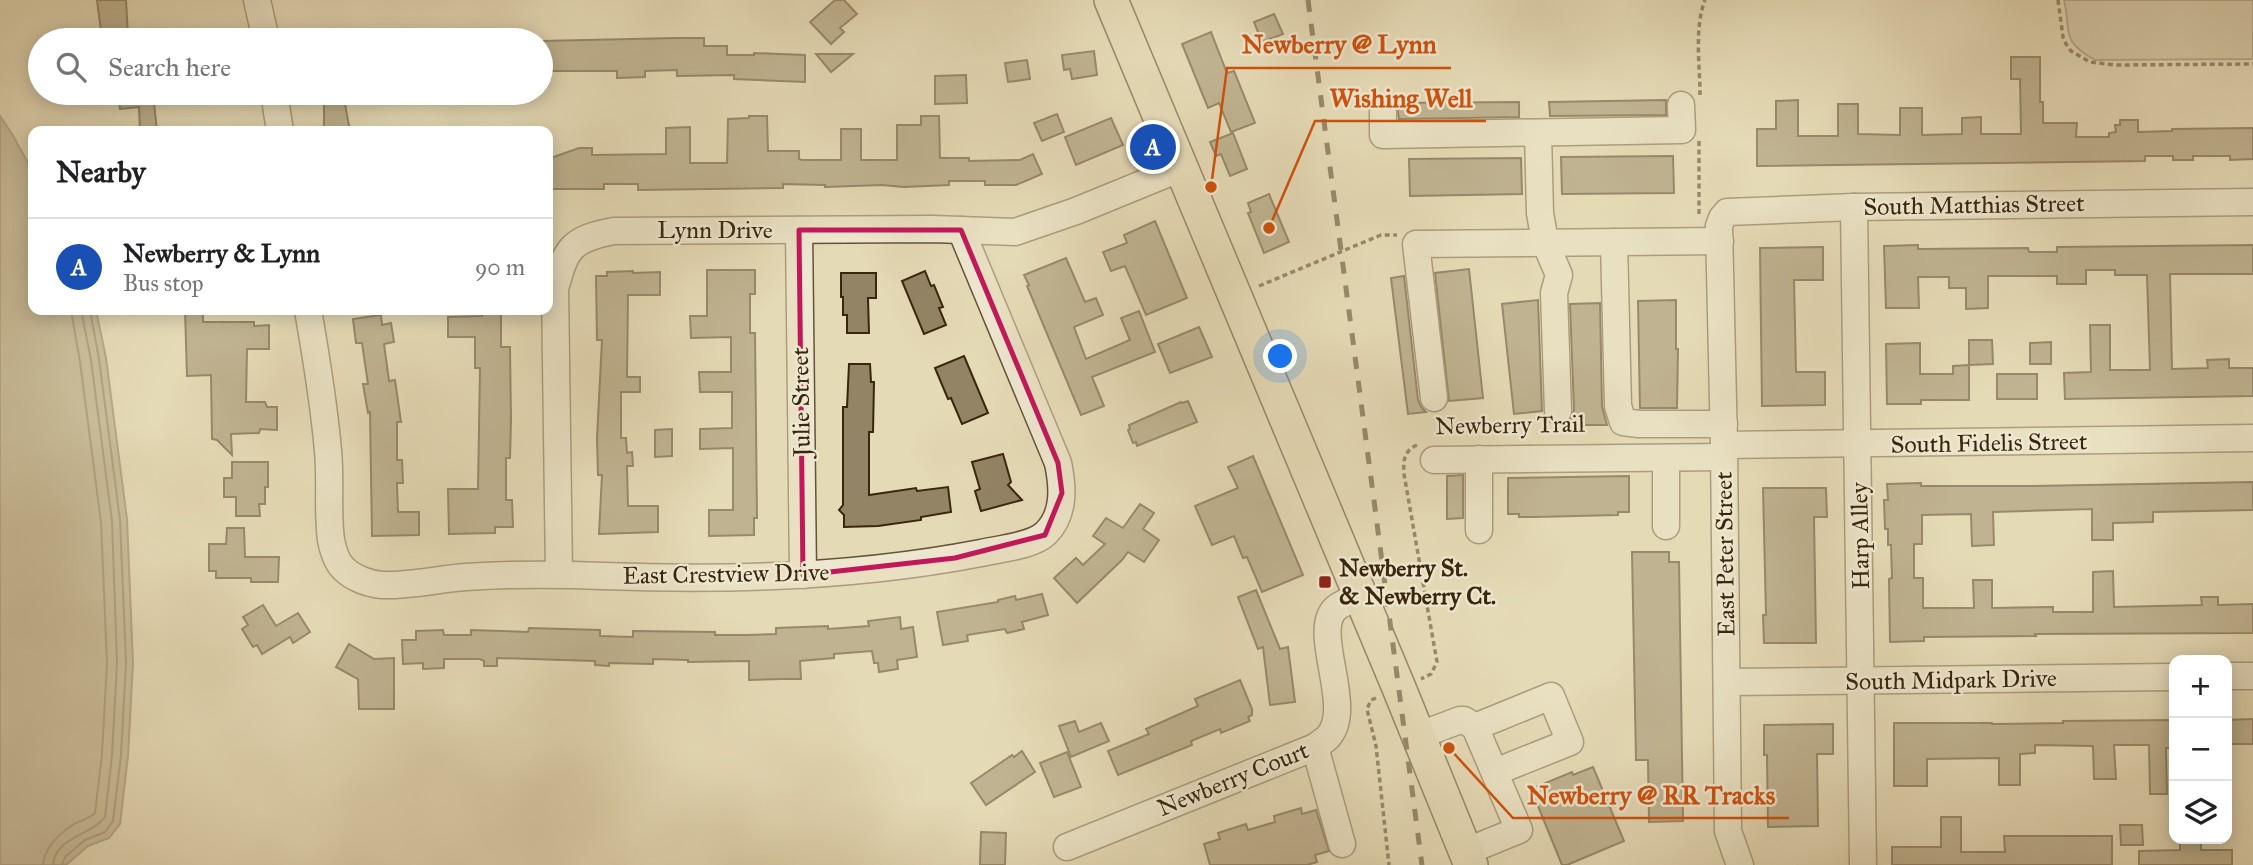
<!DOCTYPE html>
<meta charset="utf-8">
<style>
:root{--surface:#fff;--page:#f6f6f6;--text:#202124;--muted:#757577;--line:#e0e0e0;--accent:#0b8043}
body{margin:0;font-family:"IM FELL Great Primer",serif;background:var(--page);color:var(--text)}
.controls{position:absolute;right:21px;bottom:21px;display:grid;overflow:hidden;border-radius:14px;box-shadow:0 4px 18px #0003}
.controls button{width:63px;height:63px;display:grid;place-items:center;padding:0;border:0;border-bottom:2px solid var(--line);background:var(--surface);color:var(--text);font:35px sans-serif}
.you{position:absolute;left:1281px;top:357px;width:24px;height:24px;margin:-18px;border:5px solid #fff;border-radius:50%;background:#1a73e8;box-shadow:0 0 0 10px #1a73e833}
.badge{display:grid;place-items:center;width:46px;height:46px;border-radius:50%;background:var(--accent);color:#fff;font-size:23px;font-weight:700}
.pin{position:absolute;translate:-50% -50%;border:4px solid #fff;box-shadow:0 2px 7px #0006}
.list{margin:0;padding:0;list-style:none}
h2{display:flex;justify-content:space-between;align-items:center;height:91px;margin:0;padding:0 28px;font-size:30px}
h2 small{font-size:23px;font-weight:400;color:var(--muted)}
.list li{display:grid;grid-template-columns:46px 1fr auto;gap:21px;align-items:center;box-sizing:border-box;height:98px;padding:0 28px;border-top:2px solid var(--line)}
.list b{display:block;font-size:26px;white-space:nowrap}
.list p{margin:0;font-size:23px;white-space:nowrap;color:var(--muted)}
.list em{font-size:23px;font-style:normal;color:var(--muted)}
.icon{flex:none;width:38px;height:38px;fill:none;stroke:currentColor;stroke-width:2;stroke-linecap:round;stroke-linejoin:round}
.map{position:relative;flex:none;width:2253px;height:865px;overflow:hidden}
.search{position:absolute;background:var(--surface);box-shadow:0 4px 18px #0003;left:28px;top:28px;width:525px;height:77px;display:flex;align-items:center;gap:18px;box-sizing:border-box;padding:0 24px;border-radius:38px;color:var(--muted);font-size:26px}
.panel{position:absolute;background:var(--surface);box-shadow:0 4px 18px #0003;left:28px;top:126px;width:525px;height:189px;border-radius:14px}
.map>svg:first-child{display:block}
.green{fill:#c8bb99;stroke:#817054;stroke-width:2}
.water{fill:#ab9d7d;stroke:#7e6d51;stroke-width:2}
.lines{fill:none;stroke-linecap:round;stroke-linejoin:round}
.shore{stroke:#726246;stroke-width:2}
.building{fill:#938465;stroke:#3a260e;stroke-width:2}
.minor-casing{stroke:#655338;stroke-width:29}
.major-casing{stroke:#3a260e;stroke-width:36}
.path{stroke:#3a260e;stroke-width:3.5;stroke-dasharray:5 3.5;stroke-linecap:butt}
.minor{stroke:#eee7d0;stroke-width:26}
.major{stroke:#e5dab6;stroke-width:33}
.rail{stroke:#3a260e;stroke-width:5;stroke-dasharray:12 12;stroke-linecap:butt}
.marked{fill:none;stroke:#c2185b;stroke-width:5;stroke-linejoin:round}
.poi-dot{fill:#8f2418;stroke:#eee7d0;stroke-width:2.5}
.labels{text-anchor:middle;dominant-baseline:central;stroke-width:5;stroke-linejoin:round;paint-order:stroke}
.street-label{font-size:24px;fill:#3a260e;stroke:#eee7d0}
.poi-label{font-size:24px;font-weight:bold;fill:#3a260e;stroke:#eee7d0;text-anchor:start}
.leader{fill:none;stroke:#ce510c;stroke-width:2.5}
.callout-dot{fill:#ce510c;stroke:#eee7d0;stroke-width:2.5}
.callout-label{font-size:26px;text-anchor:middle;font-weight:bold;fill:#ce510c;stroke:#eee7d0;stroke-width:5;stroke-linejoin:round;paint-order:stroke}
</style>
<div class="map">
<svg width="2253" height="865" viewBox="0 0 2253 865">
<rect width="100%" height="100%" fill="#e5dab6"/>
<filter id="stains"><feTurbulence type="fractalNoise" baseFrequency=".00286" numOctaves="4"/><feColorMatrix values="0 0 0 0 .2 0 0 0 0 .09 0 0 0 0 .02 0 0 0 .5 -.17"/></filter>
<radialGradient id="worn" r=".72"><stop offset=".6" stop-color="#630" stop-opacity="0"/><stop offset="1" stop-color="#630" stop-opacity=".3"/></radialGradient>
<path class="green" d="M2064,0H2253V59L2095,60C2059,40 2072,32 2064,0Z"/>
<polygon class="water" points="0,116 12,134 33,172 33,310 96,310 106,358 127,519 133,663 128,756 120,824 109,838 88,846 66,865 0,865"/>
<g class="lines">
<g class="shore">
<path d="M43,865C44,847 59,834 74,824C81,820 89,819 95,813L102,754L107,663L101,522L80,362L71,310"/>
<path d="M53,865C55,837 92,835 105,817L112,755L117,663L112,521L91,360L81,310"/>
<polyline points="62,865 65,857 85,840 105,832 113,821 121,755 126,663 120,520 99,359 90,310"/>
</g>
</g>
<g class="building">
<polygon points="97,0 126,0 128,35 102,39"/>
<polygon points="835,0 844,0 857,14 840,28 844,32 831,44 810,22"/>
<polygon points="1274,14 1283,34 1262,42 1254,22"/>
<polygon points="1211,32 1227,73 1234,71 1255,123 1231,132 1219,103 1208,108 1182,44"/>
<polygon points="677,38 704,38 704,46 727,46 727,55 754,55 754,53 805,55 805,82 734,79 734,75 677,76 677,70 645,71 645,77 617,78 617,71 541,71 541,41"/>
<polygon points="1094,51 1097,75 1072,79 1070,69 1064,70 1062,55"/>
<polygon points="816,54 853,54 831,72"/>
<polygon points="2011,57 2040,57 2040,102 2043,102 2043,123 2077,123 2076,137 2109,137 2109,133 2116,132 2115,125 2120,125 2120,120 2138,120 2138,132 2172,131 2172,129 2253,128 2253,159 2230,160 2230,156 2193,156 2193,160 2173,160 2173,156 2145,156 2145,161 1757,166 1757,129 1776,129 1776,101 1798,100 1798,136 1838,136 1838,104 1858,104 1858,134 1900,135 1900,108 1922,108 1922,135 1962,134 1962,118 1981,117 1981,134 2021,134 2020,79 2011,79"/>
<polygon points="1027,60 1030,79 1008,82 1005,63"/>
<polygon points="966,75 967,103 935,104 935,76"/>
<polygon points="118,93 153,93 157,131 140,131 139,107 120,109"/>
<polygon points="324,93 343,93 350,131 324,131"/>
<polygon points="1666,100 1666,115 1550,116 1549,102"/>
<polygon points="1519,102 1519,117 1399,119 1397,106 1397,103"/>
<polygon points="1057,114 1064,132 1042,141 1034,123"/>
<polygon points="749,116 767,116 768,151 799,151 799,159 802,160 841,160 841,129 861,129 861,160 897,160 897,125 921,125 921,116 939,116 940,158 969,158 969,161 1020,160 1033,154 1042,174 1016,185 985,185 985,181 949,181 949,185 904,187 882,185 825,187 825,185 783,184 783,188 638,190 638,184 604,184 604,189 548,189 548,159 579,148 592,148 592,155 666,154 666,128 690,127 690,163 727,163 728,119 749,118"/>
<polygon points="1111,118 1123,145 1076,165 1065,137"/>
<polygon points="1233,133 1247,169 1230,176 1221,154 1216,156 1210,142"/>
<polygon points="1673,156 1674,193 1562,194 1561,157"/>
<polygon points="1521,158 1522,194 1410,196 1409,159"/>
<polygon points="1269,194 1289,242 1264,253 1248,213 1251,212 1248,203"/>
<polygon points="1155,221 1187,298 1146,315 1125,266 1111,271 1103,252 1127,243 1124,235"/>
<polygon points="1918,245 1918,249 2028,248 2029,252 2057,252 2057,247 2253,245 2253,274 2170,274 2172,369 2208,368 2207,360 2229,359 2229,368 2253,368 2253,396 2065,399 2064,373 2091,372 2090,325 2110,325 2110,370 2150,370 2147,275 2115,275 2115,270 2086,270 2086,284 2057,284 2057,276 1988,276 1988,308 1966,309 1966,288 1949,288 1949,277 1918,277 1919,308 1886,308 1884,246"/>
<polygon points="1823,247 1823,280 1794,280 1796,372 1825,372 1825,405 1762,406 1760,248"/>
<polygon points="1066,258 1085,302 1096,298 1103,315 1074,327 1086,359 1130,340 1121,318 1139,311 1155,352 1092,377 1104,406 1081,415 1027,286 1029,285 1024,275"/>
<polygon points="1469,269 1483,398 1449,401 1435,273"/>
<polygon points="707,270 755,270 755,294 750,294 750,333 755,333 757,518 754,518 754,535 709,536 709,510 733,510 733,448 700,449 700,429 732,428 732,392 700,392 699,372 731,372 731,337 691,338 690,316 707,316"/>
<polygon points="633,271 633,273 660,272 660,295 628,295 627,377 640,377 640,392 621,392 621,438 626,438 627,453 632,452 633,466 627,466 628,506 658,506 658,532 599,534 602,475 598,475 597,438 602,340 597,340 596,276 607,276 607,272"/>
<polygon points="925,271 931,286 934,285 943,307 939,308 946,325 924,334 902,281"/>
<polygon points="841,273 876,273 876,298 868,298 869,333 847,333 847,315 843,315 843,297 841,297"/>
<polygon points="1404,276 1418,400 1421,407 1426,412 1408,414 1391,278"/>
<polygon points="1538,300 1542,411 1514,414 1502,304"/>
<polygon points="1676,300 1676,349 1678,349 1677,408 1640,408 1638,301"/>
<polygon points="1600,303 1602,406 1607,425 1568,425 1574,410 1570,304"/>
<polygon points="185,310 203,310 203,322 254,322 254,326 269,325 269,349 247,349 246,402 265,402 267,407 277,407 277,430 260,429 259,433 231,434 232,455 217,440 212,439 211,375 187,376"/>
<polygon points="483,310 501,310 501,347 510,347 511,420 510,458 506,458 506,500 512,500 513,527 495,527 495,533 449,534 448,489 478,489 480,368 475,368 475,337 448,337 448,317 482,316"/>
<polygon points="381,315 382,325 391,323 394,342 384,344 389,381 395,380 401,422 397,422 397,460 402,460 403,483 397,483 398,512 419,512 419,535 372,536 370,412 368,413 363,384 368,384 362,343 356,343 353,319"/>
<polygon points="1199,327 1212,357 1170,373 1158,344"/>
<polygon points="1969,340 1992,340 1993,364 1969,365"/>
<polygon points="2051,342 2051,364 2030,364 2030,343"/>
<polygon points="1920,343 1920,374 1953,374 1953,366 1969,365 1969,400 1921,400 1921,404 1887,404 1886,344"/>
<polygon points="964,356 988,413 962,424 951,398 948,399 935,368"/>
<polygon points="849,364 870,364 871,382 874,382 873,432 869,432 869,495 916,488 917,491 948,487 951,512 921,517 921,520 878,526 844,527 844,515 839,510 843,505 843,407 847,407"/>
<rect x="1997" y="374" width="40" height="25"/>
<polygon points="1188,401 1197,422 1137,446 1136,442 1133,443 1128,430 1130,429 1129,425 1181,402 1182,403"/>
<polygon points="672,429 672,456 655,457 655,430"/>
<polygon points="1003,454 1011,482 1008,485 1022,500 981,511 975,491 980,489 972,462"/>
<polygon points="1253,456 1303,575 1262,592 1247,557 1243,558 1234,536 1212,545 1195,506 1238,488 1228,467"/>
<polygon points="232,462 268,462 268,487 265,487 265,504 259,504 260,516 236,516 236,497 224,497 224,478 232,478"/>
<polygon points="1463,475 1463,518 1447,519 1447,476"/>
<polygon points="1629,476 1629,512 1618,512 1618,515 1534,517 1519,517 1519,514 1508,514 1508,478"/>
<polygon points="2253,482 2253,510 2153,512 2153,522 2113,523 2113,540 2092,540 2092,509 1993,512 1994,545 1972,546 1971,514 1922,515 1922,544 1914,544 1914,578 1923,578 1923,608 1974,608 1973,580 1992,580 1992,608 2053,607 2053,612 2093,612 2093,572 2113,571 2114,607 2202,605 2201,597 2218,597 2218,605 2253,604 2253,633 2035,634 2036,636 1924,637 1924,641 1890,642 1889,579 1892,578 1891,545 1888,545 1888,529 1885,529 1884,500 1888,500 1887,484 1921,483 1921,486 2033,486"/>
<polygon points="1763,488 1826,488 1827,517 1814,517 1816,643 1764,643 1763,615 1766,615"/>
<polygon points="1140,504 1154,513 1143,529 1159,540 1144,562 1128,552 1122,560 1077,603 1054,578 1076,558 1083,565 1105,544 1093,536 1106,518 1123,528"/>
<polygon points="227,528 244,528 245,557 279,557 278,582 251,582 251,578 216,578 216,571 209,571 209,544 226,544"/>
<polygon points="1632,552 1669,552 1669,562 1679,562 1683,821 1649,822 1648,760 1636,760"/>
<polygon points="1256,590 1280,649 1288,647 1295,702 1270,705 1263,647 1258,649 1238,597"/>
<polygon points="1042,594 1048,615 1022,622 1024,629 1007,633 1005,629 967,635 968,641 943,645 937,612 998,602 998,600 1015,596 1016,600"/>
<polygon points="263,605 276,626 298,613 310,632 293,643 290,637 262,654 257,645 253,647 242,629 248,625 243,617"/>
<polygon points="900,617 901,629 913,627 917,657 897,660 898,669 879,672 878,663 874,663 872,651 834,654 834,658 800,661 801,679 783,679 749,680 749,661 688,662 688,660 653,659 653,664 609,663 609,666 595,665 595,661 497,658 497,666 484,666 484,661 480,659 444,659 444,668 423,669 423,663 403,664 402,640 416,640 416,631 443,630 444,635 471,635 471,630 528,632 529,628 600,630 600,636 633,637 633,631 715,632 715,635 746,635 776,634 776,628 828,626 828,629 869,626 868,621"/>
<polygon points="349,644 374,659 394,658 394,709 359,709 358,679 336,667"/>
<polygon points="1240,680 1252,709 1252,715 1248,717 1250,721 1221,733 1220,729 1191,741 1192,745 1118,775 1108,751 1149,734 1146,729 1198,706 1195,699"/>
<polygon points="2253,719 2253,744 2227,744 2227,720"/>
<polygon points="2174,720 2174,748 2166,748 2167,794 2150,794 2149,745 2114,745 2116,779 2094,779 2093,746 2035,745 2035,753 2020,754 2020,785 1999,785 1999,758 1927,759 1927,786 1894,786 1894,723 1992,723 1992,724 2063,723 2063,721"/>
<polygon points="1075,721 1079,732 1101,723 1109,741 1071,757 1059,726"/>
<polygon points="1833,724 1833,754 1817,754 1818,826 1768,827 1767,755 1764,755 1764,725"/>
<polygon points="1022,751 1035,772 986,805 971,783 1012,755 1014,757"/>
<polygon points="1067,752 1081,787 1054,797 1040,763"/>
<polygon points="1593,767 1624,841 1567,865 1562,865 1531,789 1572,772 1573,775"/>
<polygon points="1301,808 1302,814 1316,810 1329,851 1315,855 1317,862 1307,865 1210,865 1204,844 1220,839 1218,833 1246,824 1248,830 1275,822 1274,816"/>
<polygon points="1941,817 1961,817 1961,852 2005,852 2004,836 2112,836 2112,865 1892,865 1892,847 1941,847"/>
<polygon points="2120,825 2142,825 2143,845 2121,845"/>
<polygon points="981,832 1006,833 1005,865 980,865"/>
<polygon points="2180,839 2201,839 2201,850 2232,850 2232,865 2139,865 2139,851 2180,850"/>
</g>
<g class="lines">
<defs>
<g id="minor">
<polyline points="257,0 266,40"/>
<polyline points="274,93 280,131"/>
<polyline points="1383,112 1383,135 1682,130 1681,105"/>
<polyline points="1538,133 1540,213 1545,242 1559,275 1554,293 1558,411"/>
<polyline points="1854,207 1863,865"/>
<polyline points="799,230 803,575"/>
<polyline points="1614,242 1618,406 1623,422 1639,424 1724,424"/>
<path d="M308,310C316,356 324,404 328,451C331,480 327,511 331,540C333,550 336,562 344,569C353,578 369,584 382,585C410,586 438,579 466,577C512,574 557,574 603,576C729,581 857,577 981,553C999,549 1033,546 1046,533C1065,514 1063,487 1058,463L961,230"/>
<polyline points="1434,398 1416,244 1720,241"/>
<polyline points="1724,445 2253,438"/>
<polyline points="1479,459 1479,530"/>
<polyline points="1434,460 1724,457"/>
<polyline points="1666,526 1666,458"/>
<path d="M559,574L555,289C566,248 571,239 614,231L933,229L1015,232L1076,211L1181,168"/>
<polyline points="2227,676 2253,676"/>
<polyline points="1727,682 2174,677"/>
<polyline points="1475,727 1551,696 1570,742 1495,772"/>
<polyline points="1418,736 1460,720 1464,720 1475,727 1519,830 1465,852"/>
<polyline points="1315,747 1342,844"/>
<path d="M1067,847L1315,747C1319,744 1324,741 1328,737C1355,708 1311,633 1335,609C1341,603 1352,600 1359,596"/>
<polyline points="1740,865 1728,831 1724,445 1719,226 1722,218 1727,212 1854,207 2253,202"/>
</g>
<polyline id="major" points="1111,0 1399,688 1471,865"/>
</defs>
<use href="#minor" class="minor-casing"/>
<use href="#major" class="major-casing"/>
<g class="path">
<polyline points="2058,0 2063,37 2066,44 2071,51 2090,62 2115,65 2253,64"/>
<path d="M1700,95C1700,66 1694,28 1705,0"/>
<polyline points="1699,214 1699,141"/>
<polyline points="1259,286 1381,235 1397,235"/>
<path d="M1417,445C1404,451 1403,460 1404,474L1437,662L1431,674L1421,679"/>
<polyline points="1376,698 1371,700 1367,709 1376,746 1389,865"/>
</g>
<use href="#minor" class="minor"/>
<use href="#major" class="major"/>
<polyline class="rail" points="1308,0 1422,865"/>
</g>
<path d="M0 0H2253V865H0ZM799,230H961L1058,463L1062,493L1045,535L955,558L803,575Z" fill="#e5dab6" fill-opacity=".55" fill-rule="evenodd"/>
<path class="marked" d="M799,230H961L1058,463L1062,493L1045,535L955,558L803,575Z"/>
<rect class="poi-dot" x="1318" y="575" width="14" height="14" rx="3.5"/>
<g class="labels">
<g class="street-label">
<text transform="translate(1974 205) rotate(-1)">South Matthias Street</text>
<text x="715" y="230">Lynn Drive</text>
<text transform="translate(801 402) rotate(-91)">Julie Street</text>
<text transform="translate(1510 425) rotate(-1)">Newberry Trail</text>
<text transform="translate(1989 443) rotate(-1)">South Fidelis Street</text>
<text transform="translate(1860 536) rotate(-91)">Harp Alley</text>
<text transform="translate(1725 554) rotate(-91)">East Peter Street</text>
<text transform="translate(726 574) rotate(-1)">East Crestview Drive</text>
<text transform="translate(1951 680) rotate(-1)">South Midpark Drive</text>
<text transform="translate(1233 779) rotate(-22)">Newberry Court</text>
</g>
<g class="poi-label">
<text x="1339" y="568">Newberry St.<tspan x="1339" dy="28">&amp; Newberry Ct.</tspan></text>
</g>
</g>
<path class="leader" d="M1211 187L1227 68H1451M1269 228L1315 121H1486M1449 748L1513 818H1789"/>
<g class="callout-dot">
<circle cx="1211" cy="187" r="7"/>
<circle cx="1269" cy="228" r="7"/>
<circle cx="1449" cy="748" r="7"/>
</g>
<g class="callout-label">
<text x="1339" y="53">Newberry @ Lynn</text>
<text x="1401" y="107">Wishing Well</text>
<text x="1651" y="804">Newberry @ RR Tracks</text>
</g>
<rect width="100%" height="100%" filter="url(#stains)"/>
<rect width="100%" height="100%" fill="url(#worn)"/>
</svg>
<div class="controls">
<button>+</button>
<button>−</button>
<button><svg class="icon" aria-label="layers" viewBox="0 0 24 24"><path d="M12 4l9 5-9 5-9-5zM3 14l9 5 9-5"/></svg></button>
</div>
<div class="you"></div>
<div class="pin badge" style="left:1153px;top:147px;background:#1a4fb4">A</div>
<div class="search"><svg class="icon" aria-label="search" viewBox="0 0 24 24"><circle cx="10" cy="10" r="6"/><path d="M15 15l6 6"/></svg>Search here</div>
<section class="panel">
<h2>Nearby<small></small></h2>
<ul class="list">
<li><span class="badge" style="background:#1a4fb4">A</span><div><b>Newberry &amp; Lynn</b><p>Bus stop</p></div><em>90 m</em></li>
</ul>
</section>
</div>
